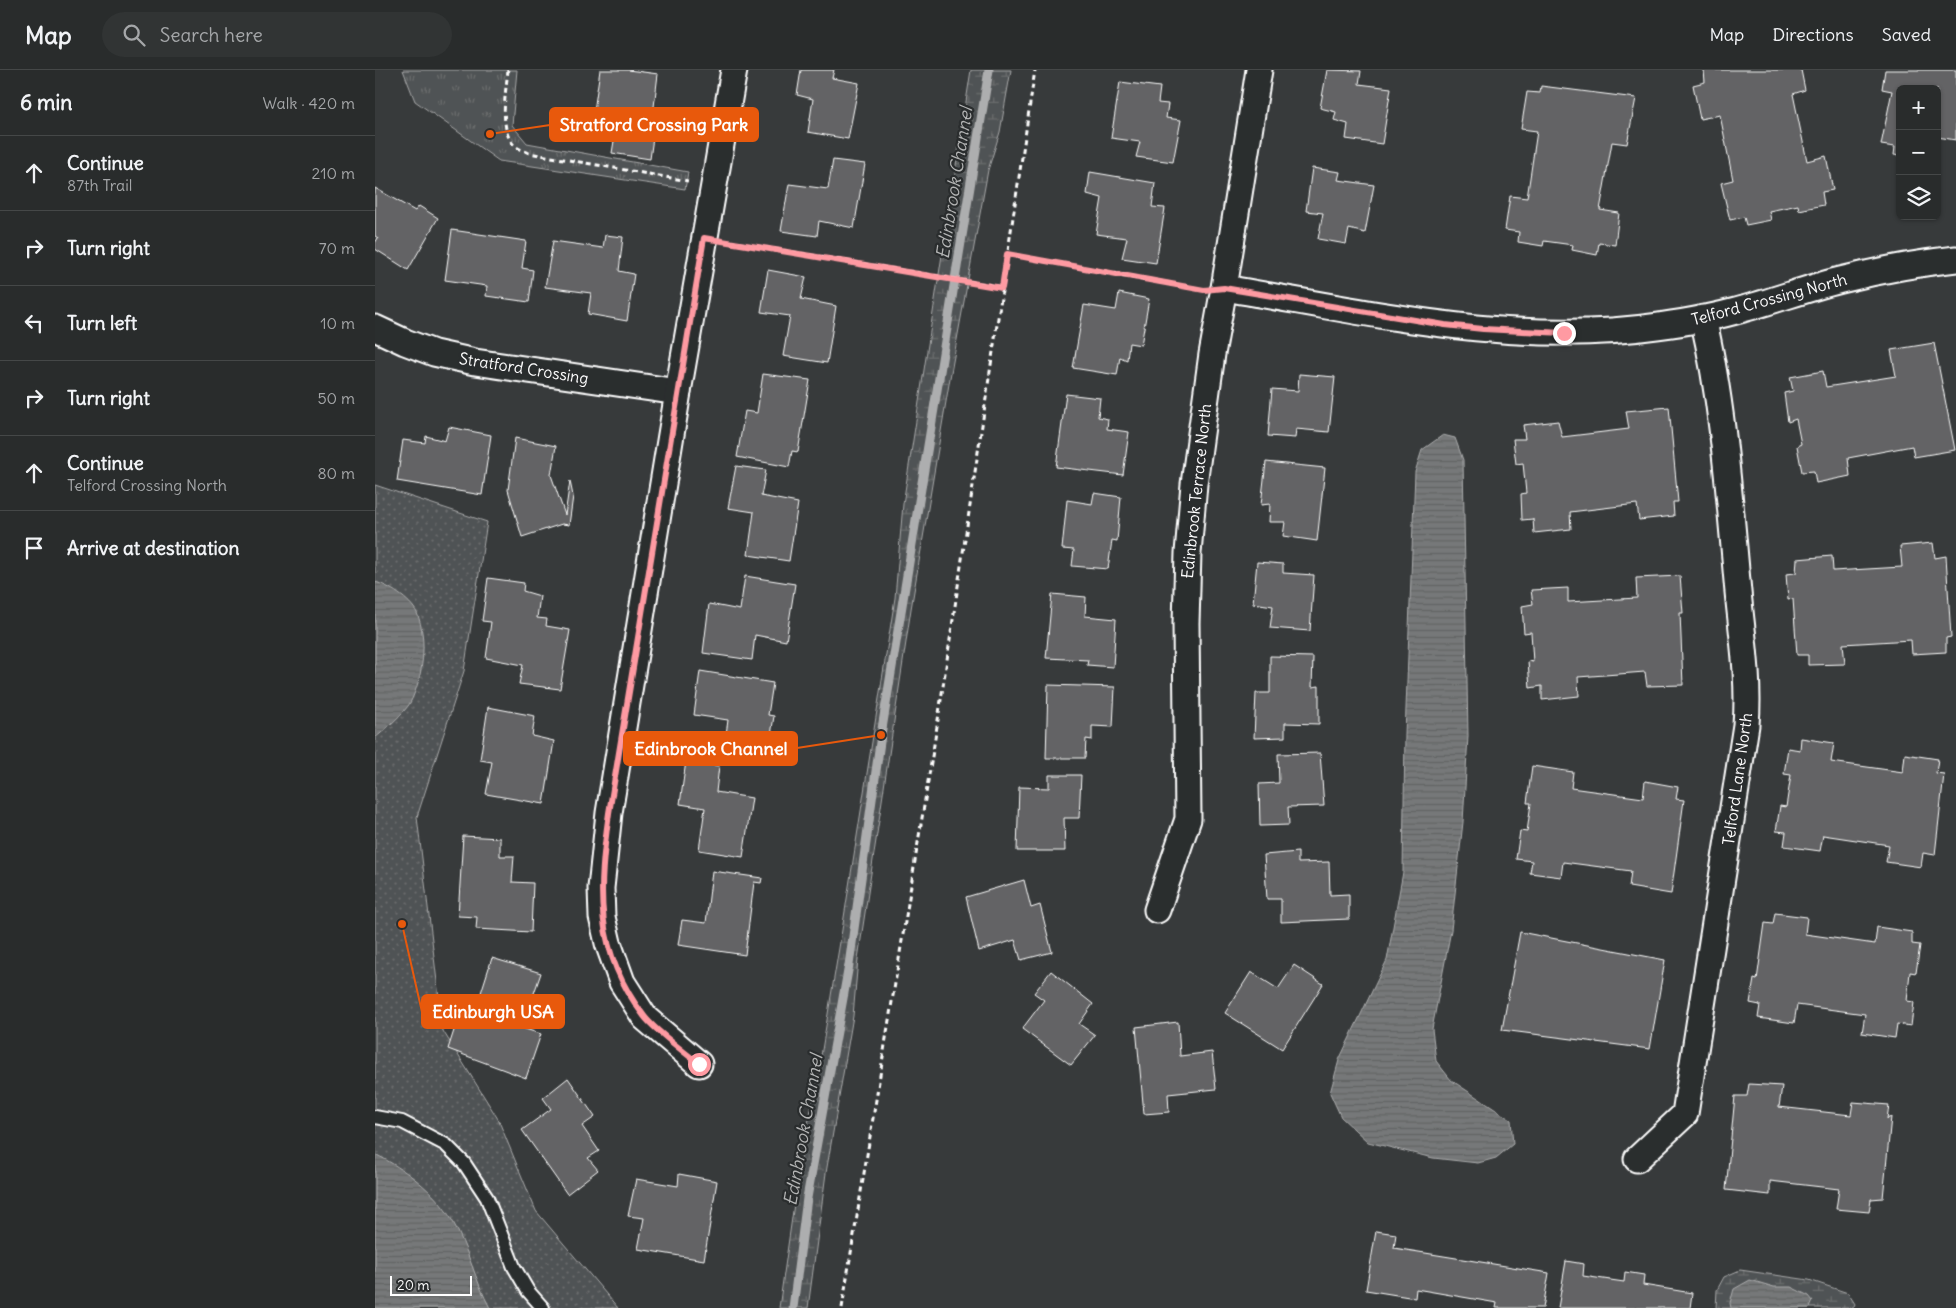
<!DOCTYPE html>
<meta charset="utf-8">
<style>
:root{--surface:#292c2c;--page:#313434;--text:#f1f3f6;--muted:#a5a7a9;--line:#454848}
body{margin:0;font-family:Delius,sans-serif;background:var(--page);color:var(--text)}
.controls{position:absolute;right:15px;top:15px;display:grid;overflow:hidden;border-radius:8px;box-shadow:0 1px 4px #0004}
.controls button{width:45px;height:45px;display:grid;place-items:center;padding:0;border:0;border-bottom:1px solid var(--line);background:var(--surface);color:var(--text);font:25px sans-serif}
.scale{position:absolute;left:15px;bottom:12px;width:82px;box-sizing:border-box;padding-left:5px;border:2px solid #fff;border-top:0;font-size:14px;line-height:18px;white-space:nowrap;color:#fff;-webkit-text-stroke:4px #2a2d2e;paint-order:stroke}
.stop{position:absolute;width:15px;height:15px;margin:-11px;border:4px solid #ff9aa2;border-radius:50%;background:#fff}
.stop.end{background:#ff9aa2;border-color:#fff;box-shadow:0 1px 5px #0008}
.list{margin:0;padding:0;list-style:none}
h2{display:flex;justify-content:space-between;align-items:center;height:65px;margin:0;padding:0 20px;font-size:21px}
h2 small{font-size:16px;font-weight:400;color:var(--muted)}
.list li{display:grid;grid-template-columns:32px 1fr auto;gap:15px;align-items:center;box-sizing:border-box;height:75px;padding:0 20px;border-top:1px solid var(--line)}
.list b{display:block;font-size:19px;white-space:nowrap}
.list p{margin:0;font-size:16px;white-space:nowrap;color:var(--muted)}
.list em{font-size:16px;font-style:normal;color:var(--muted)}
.icon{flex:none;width:28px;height:28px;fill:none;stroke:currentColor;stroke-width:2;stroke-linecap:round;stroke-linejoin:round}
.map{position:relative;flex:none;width:1581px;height:1238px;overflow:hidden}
header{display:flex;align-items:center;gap:30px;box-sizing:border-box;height:70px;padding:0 25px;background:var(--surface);border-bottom:1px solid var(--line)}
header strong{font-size:24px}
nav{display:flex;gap:28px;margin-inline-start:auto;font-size:18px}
.search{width:350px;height:45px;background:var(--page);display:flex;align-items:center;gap:12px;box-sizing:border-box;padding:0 18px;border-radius:28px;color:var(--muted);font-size:19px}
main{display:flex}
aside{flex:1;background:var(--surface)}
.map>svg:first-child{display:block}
.grass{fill:url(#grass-dots);stroke:#a8a9aa}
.wetland{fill:url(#wetland-marsh);stroke:#a8a9aa}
.park{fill:url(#park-tufts);stroke:#a8a9aa}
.water{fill:url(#water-rules);stroke:#adaeaf}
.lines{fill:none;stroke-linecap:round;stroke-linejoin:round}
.stream{stroke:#adaeaf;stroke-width:9}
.building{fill:#636465;stroke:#fff}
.service-casing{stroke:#fff;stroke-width:16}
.minor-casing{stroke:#fff;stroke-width:29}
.path{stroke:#fff;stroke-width:3;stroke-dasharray:5 4;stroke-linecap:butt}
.service{stroke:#2a2d2e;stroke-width:12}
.minor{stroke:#2a2d2e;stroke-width:25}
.route{stroke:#ff9aa2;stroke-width:6}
.labels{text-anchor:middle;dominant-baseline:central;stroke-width:4.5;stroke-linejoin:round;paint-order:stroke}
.street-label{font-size:16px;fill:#fff;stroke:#2a2d2e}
.water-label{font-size:18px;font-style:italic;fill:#b4b5b5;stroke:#2a2d2e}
.leader{fill:none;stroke:#e8590c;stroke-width:2}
.callout-dot{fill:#e8590c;stroke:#2a2d2e;stroke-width:2}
.callout{fill:#e8590c;stroke:#e8590c;stroke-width:2}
.callout-label{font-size:18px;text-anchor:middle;font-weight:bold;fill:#fff}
</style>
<header>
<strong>Map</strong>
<div class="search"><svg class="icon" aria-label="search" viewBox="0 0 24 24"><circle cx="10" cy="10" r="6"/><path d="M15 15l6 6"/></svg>Search here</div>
<nav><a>Map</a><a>Directions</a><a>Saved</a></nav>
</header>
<main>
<aside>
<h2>6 min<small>Walk · 420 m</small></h2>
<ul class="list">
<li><svg class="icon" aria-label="ahead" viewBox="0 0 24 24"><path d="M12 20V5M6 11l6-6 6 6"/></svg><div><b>Continue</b><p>87th Trail</p></div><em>210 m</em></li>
<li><svg class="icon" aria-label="right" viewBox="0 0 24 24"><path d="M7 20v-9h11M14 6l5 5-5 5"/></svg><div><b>Turn right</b></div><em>70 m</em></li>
<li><svg class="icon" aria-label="left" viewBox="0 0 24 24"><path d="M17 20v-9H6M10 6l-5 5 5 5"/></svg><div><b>Turn left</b></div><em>10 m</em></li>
<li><svg class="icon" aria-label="right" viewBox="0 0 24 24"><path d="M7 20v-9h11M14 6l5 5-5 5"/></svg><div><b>Turn right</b></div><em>50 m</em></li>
<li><svg class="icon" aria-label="ahead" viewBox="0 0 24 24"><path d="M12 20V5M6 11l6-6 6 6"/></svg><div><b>Continue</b><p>Telford Crossing North</p></div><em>80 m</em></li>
<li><svg class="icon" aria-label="arrive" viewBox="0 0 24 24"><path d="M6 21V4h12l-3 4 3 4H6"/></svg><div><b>Arrive at destination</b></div></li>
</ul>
</aside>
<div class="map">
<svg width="1581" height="1238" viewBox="0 0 1581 1238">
<defs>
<pattern id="grass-dots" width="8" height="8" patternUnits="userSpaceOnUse" patternTransform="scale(1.25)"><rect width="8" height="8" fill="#505354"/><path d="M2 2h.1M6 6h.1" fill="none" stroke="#6a6d6e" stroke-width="1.8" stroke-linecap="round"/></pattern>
<pattern id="wetland-marsh" width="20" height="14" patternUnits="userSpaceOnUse" patternTransform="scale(1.25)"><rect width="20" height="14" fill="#505354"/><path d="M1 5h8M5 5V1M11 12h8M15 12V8" fill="none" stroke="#6a6d6e"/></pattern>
<pattern id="park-tufts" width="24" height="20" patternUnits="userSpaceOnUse" patternTransform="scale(1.25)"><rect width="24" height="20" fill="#505354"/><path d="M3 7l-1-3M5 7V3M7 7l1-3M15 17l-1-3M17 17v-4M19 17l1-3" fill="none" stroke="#6a6d6e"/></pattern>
<pattern id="water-rules" width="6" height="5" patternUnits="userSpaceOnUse" patternTransform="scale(1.25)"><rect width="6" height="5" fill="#767879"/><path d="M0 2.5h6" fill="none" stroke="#616262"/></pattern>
</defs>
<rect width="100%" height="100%" fill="#373a3b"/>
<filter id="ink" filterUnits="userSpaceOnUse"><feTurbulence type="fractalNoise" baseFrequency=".02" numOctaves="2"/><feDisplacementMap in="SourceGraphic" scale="10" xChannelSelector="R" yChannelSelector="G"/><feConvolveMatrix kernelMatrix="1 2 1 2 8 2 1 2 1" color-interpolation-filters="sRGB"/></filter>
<g filter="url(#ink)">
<polygon class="grass" points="0,415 112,452 89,601 42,747 68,961 123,1049 161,1141 243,1238 0,1238"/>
<g class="wetland">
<polygon points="596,0 636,0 625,62 613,100 575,308 536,539 483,889 478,946 451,1103 433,1238 404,1238 424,1099 443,1004 467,860 520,528 528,434"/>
<polygon points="1365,1200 1434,1210 1473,1223 1480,1234 1478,1238 1341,1238 1342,1220 1349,1207"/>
</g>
<polygon class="park" points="28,0 142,0 137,55 152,73 313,102 310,119 124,91 40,31"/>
<g class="water">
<polygon points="1068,365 1080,368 1088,390 1093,666 1088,752 1076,860 1057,959 1061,991 1076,1010 1136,1050 1138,1074 1121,1088 1103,1093 1058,1088 993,1072 966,1047 955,1023 964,990 1012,890 1028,802 1030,664 1040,402 1047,380"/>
<path d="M0,512C13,515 36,530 42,543C53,570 48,608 35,633C30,642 9,661 0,668Z"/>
<path d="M0,1084C31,1100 59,1120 77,1150C93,1178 100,1210 115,1238H0Z"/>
<polygon points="1375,1210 1399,1217 1416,1217 1434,1226 1438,1231 1435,1238 1356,1238 1355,1233 1359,1219"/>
</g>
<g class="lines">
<polyline class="stream" points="418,1238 432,1128 474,895 506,665 614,0"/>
</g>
<g class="building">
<polygon points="225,0 253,0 283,4 278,45 281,46 275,89 237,83 240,65 225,63 227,42 219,41"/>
<polygon points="426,0 459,0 457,8 484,13 473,69 433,62 438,29 422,25"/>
<polygon points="952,0 986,1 984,14 1016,18 1007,74 971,69 973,54 959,50 961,42 945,38"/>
<polygon points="1329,0 1426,0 1430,20 1418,24 1432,91 1451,86 1458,120 1447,122 1449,135 1424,140 1423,135 1394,141 1396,150 1371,155 1369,147 1355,150 1346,113 1358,110 1345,45 1325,49 1318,15 1330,12"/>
<polygon points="1510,0 1581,0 1581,70 1562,67 1562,19 1525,19 1525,86 1519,85 1520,77 1506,75 1517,21 1507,19"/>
<polygon points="745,12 785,17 783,33 793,34 791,48 806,50 798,92 761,87 765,72 736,68"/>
<polygon points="1166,16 1261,28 1252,74 1237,72 1225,140 1244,143 1240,175 1224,173 1222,185 1197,180 1198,175 1169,171 1168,176 1143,172 1144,162 1130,160 1135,126 1152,128 1162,61 1146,59 1152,22 1165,23"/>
<polygon points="458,90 490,94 479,158 444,151 442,166 406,161 414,114 453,119"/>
<polygon points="937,98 965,102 963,110 999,115 990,163 974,159 971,174 943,169 948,143 931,141"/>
<polygon points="715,102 780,113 777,137 790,138 781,193 747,188 752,168 721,164 727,128 712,124"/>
<polygon points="0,118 40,141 44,136 63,148 33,200 0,179 0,173 3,168 0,166"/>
<polygon points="77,160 151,171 147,198 158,200 154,232 111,226 112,216 70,210"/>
<polygon points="230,165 248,167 244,201 259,204 252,251 213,244 216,223 170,217 178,171 228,178"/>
<polygon points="393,200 431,207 426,229 461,236 452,293 408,286 415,246 386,242"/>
<polygon points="744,223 774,229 766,275 754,273 752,290 745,287 742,305 698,298 709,235 741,240"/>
<polygon points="1559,273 1580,380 1539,387 1537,376 1473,388 1475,406 1441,413 1439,401 1427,402 1422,376 1426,374 1421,349 1413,352 1409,323 1418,321 1415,307 1448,301 1451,317 1521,306 1516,280"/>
<polygon points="388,304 435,310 423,382 417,381 414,397 362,387 370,341 382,343"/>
<polygon points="924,304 960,307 954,362 921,359 920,368 893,366 897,319 923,321"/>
<polygon points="691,324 725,328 723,347 733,349 732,359 754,362 748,405 681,397"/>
<polygon points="1294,337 1303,432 1298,432 1299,446 1264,450 1262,434 1195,442 1196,459 1159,463 1158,449 1147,450 1146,424 1151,423 1148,393 1141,394 1138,369 1150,369 1148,355 1183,351 1187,367 1254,359 1251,341"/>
<polygon points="74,357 116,365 107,425 22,411 28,370 50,373 51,366 70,371"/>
<polygon points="140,368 181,376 176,405 190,445 195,411 198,426 194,455 187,454 147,467 133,420"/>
<polygon points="891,392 950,398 942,471 908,466 910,452 894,452 895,434 886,435"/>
<polygon points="361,396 391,400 386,426 423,433 414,491 373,485 379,442 353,438"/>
<polygon points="719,423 746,427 742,471 737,470 733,499 697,496 699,480 687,479 692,430 717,434"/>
<polygon points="1558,473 1560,488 1571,486 1576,567 1571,568 1571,582 1537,584 1536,570 1468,574 1470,594 1433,595 1433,585 1422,585 1418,529 1413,530 1411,504 1421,503 1422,489 1457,486 1458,501 1527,497 1525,476"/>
<polygon points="882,492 908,494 908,503 939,505 935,561 895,558 898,536 878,533"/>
<polygon points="370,506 420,514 411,571 380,565 377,590 328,583 334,534 365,540"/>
<polygon points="1305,506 1308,543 1305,543 1308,615 1272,616 1270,602 1203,607 1204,626 1167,630 1167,616 1155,618 1153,591 1158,592 1156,562 1149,563 1147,536 1158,534 1156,520 1193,518 1193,532 1262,528 1261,508"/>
<polygon points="113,508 149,513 148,521 165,526 162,548 172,549 171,556 195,560 185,619 144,614 148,595 111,588 116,552 107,551"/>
<polygon points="677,524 711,527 710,546 741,549 738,597 712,595 713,590 671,588"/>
<polygon points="895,586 938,587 937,617 944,616 944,654 910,653 910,667 879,668 881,623 895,623"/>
<polygon points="325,601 398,613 393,645 399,646 396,665 386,663 383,684 349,679 353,650 319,645"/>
<polygon points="673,615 740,617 738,657 717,656 717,670 711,669 710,688 671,688"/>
<polygon points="113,637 160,646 157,666 179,671 169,734 111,724 117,692 105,690"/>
<polygon points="1426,668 1459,673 1456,692 1528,702 1530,684 1563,689 1561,703 1569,704 1560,785 1548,783 1546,797 1511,792 1514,775 1448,765 1445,781 1409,776 1411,762 1401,761 1405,736 1411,737 1416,705 1409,704 1413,678 1425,680"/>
<polygon points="945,683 949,736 913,737 914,755 885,756 884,714 904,713 903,684"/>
<polygon points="311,691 344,696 341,722 377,728 368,787 324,780 330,738 305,734"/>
<polygon points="1157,696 1198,702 1196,718 1268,728 1270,711 1303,717 1301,729 1309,730 1296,824 1254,817 1256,801 1188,792 1186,807 1155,803 1157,791 1141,789 1145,761 1152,762 1156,733 1152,733"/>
<polygon points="674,705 706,705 704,748 689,748 690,781 642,781 644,717 674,718"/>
<polygon points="88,766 125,768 125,786 139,786 137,812 158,813 156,862 101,859 102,847 83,846"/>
<polygon points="923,782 923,793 954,792 955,825 974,824 974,849 906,852 906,829 892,829 889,785"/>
<polygon points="337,801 387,808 386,813 379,812 370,885 303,875 307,850 331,853"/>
<polygon points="649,810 656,838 665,835 677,882 646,890 640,870 604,881 591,827"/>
<polygon points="1400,843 1432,847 1430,864 1500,874 1502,857 1537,862 1537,874 1545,875 1541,903 1535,902 1532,931 1539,932 1536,956 1522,954 1520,968 1487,963 1490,944 1422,935 1419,953 1383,948 1385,935 1375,933 1379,909 1382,910 1390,853 1398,854"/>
<polygon points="1145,862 1290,890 1275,979 1127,960"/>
<polygon points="117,888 166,903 147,958 166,964 151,1008 73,979 85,942 98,948"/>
<polygon points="919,895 948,914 907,979 850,943 876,902 903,919"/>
<polygon points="676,901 718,934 704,954 720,965 696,995 647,959 669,930 659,923"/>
<polygon points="803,952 805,986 837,982 841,1019 793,1024 794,1042 769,1044 761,957"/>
<polygon points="193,1008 220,1047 207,1056 224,1081 213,1088 223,1100 192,1124 147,1060 176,1039 168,1028"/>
<polygon points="1374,1014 1407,1016 1404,1037 1476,1045 1478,1032 1514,1035 1512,1049 1516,1047 1508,1128 1496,1129 1494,1142 1461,1139 1464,1119 1395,1111 1395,1125 1351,1120 1360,1026 1372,1026"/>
<polygon points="304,1104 342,1111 329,1190 263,1179 269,1148 253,1146 261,1109 303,1116"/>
<polygon points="1001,1161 1021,1164 1019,1178 1174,1203 1168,1238 1121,1238 1122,1233 1041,1219 1040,1228 991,1220"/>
<polygon points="1191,1191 1209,1194 1208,1206 1249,1212 1250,1202 1269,1205 1268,1215 1317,1223 1315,1238 1183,1238"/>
</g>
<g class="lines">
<defs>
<polyline id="service" points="0,1047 27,1052 71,1075 89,1093 112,1128 139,1197 153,1221 168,1238"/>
<g id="minor">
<path d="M849,218C993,242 1137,277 1283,256C1312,252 1341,247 1368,239C1402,230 1435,217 1470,209C1506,200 1544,193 1581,189"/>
<polyline points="0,258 30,272 59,283 100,292 303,322"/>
<polyline points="782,840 813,749 811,553 813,483 819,414 837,284 849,218 884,0"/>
<polyline points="324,994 270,948 247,912 233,873 227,847 226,818 234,743 303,322 359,0"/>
<path d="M1262,1089L1310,1044L1371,655C1375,607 1366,559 1362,511C1354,423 1348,334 1328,248"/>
</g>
</defs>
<use href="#service" class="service-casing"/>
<use href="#minor" class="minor-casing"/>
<g class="path">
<path d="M133,0C131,20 122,66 143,78C146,80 150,81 154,83L313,111"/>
<polyline points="355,172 627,217"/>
<polyline points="632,184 824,219"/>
<polyline points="467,1238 563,650 660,0"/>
</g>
<use href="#service" class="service"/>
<use href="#minor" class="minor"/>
</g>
</g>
<g class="lines" filter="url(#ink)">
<path class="route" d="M324,994C309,981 280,961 269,946C219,880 223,821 234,743L329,168L627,218L632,184L829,220L849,218L1070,255L1108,259L1189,263"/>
</g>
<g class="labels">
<g class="street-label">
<text transform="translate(1394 229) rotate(-15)">Telford Crossing North</text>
<text transform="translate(149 298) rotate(9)">Stratford Crossing</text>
<text transform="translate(821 421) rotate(-84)">Edinbrook Terrace North</text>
<text transform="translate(1362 709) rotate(-82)">Telford Lane North</text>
</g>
<g class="water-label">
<text transform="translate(579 113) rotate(-81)">Edinbrook Channel</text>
<text transform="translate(428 1060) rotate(-80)">Edinbrook Channel</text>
</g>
</g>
<path class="leader" d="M115 64L175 55M506 665L422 678M27 854L47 942"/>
<g class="callout-dot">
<circle cx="115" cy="64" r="5"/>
<circle cx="506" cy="665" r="5"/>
<circle cx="27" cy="854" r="5"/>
</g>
<g class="callout">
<rect x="175" y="38" width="208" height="33" rx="5"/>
<rect x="249" y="662" width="173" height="33" rx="5"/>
<rect x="47" y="925" width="142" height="33" rx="5"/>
</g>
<g class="callout-label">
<text x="279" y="61">Stratford Crossing Park</text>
<text x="336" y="685">Edinbrook Channel</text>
<text x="118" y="948">Edinburgh USA</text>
</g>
</svg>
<div class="controls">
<button>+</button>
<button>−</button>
<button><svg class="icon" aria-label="layers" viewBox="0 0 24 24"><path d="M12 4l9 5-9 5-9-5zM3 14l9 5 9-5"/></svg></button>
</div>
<div class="scale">20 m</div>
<div class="stop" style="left:324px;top:994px"></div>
<div class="stop end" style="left:1189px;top:263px"></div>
</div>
</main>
